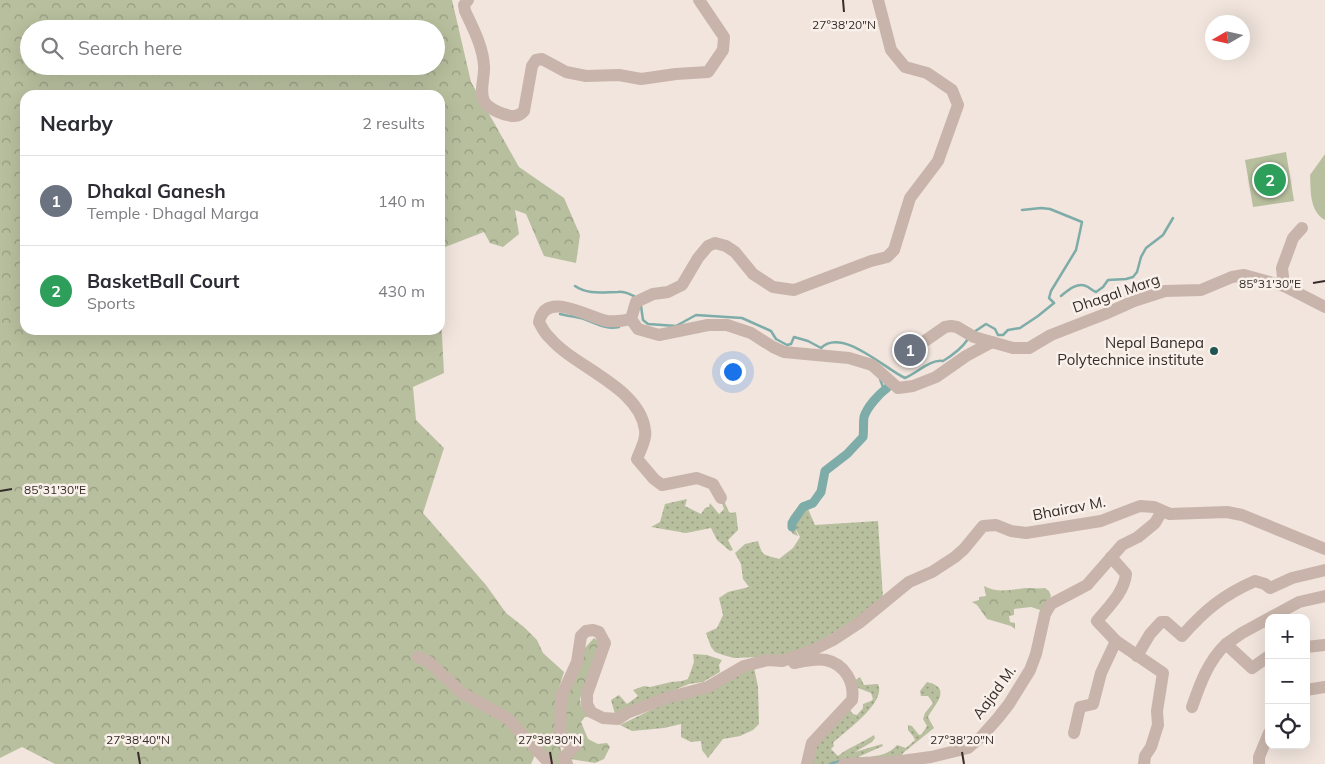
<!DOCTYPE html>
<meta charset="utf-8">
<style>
:root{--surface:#fff;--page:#f2f2f3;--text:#2b2b33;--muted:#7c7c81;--line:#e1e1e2;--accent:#215552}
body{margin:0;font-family:Mulish,sans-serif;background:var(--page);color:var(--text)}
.controls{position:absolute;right:15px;bottom:15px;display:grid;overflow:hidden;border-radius:10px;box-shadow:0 5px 20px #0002}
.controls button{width:45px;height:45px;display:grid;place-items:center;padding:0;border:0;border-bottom:1px solid var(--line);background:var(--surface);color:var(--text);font:25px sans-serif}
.compass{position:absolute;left:1205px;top:15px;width:45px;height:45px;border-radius:50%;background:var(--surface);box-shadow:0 5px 20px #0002;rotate:261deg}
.you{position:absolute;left:732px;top:371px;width:18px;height:18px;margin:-12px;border:4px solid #fff;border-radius:50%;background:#1a73e8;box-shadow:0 0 0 8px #1a73e833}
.badge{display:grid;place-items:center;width:32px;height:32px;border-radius:50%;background:var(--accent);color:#fff;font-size:16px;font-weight:700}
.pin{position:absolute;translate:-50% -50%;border:2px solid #fff;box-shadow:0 1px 5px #0006}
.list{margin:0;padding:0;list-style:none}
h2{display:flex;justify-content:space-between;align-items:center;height:65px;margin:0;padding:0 20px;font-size:21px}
h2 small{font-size:16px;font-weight:400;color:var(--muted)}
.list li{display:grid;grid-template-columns:32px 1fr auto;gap:15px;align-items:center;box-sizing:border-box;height:90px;padding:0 20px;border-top:1px solid var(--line)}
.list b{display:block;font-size:19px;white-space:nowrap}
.list p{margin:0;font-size:16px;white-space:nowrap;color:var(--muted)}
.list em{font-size:16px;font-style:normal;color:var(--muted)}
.icon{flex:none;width:28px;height:28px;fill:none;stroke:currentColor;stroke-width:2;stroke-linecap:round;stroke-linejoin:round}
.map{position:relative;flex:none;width:1325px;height:764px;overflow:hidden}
.search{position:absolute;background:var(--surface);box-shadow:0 5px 20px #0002;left:20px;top:20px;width:425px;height:55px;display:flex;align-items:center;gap:12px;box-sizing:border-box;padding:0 18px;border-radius:28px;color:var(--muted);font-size:19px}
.panel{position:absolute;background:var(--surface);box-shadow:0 5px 20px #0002;left:20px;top:90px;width:425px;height:245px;border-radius:15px}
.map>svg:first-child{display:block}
.grass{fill:url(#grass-dots)}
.forest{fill:url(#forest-crowns);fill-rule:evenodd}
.green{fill:#b8bf9e}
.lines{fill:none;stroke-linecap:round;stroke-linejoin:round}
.stream{stroke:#7eaca8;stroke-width:2.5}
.canal{stroke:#7eaca8;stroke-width:9}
.minor{stroke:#c8b4aa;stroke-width:12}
.ticks{fill:none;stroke:#362c29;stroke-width:2}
.poi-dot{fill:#215552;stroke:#f9f0ea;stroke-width:2}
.labels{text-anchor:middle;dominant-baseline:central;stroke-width:5;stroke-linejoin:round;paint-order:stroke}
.street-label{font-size:15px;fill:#362c29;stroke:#f9f0ea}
.poi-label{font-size:15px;fill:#362c29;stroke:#f9f0ea;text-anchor:end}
.ticks-label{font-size:12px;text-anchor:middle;fill:#362c29;stroke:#f9f0ea;stroke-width:5;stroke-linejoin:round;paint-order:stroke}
</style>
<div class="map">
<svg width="1325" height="764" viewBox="0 0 1325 764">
<defs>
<pattern id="grass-dots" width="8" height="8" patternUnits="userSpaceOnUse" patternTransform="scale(1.25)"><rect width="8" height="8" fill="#b8bf9e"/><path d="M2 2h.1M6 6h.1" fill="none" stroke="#969b81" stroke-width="1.8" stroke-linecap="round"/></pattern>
<pattern id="forest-crowns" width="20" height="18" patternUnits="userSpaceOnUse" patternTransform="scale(1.25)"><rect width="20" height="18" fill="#b8bf9e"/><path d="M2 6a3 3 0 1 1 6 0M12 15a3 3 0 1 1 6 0" fill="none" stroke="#969b81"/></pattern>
</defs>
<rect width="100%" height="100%" fill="#f1e5dd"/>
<g class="grass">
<path d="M822,472L826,473C827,487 820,501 808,509L815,525L878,521L883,598L860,616L811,647L782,656L734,658L723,655L715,652L711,647L706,633L717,628L723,615L719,598L728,592L749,587L743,579L741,564L735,553L745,544L758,541C763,557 762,554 779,559L793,548L800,537L794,526L798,536L793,534L788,527L790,517L801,503L812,499L822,480L820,475Z"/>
<polygon points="720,498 724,501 729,512 732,513 736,512 738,530 728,540 733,550 730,551 717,540 711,528 686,533 651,527 660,522 665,504 687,499 685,506 701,514 705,508 709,507 710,503 719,514 724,509"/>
<polygon points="693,654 707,655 722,660 719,665 720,672 703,682 689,684 615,714 611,700 619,695 627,704 638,696 633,690 644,686 650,687 671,682 682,681 688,679 694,662"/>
<polygon points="754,667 758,687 759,724 753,730 740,736 723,739 708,758 702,750 701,741 691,742 681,737 681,724 664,728 632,731 620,725 653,709"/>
<path d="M860,677L864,685L878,684C887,703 844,732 833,743L834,746L831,749L838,756C849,747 862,743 874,735L875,738L872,742L855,752L882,744L883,746L858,757C872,757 888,756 897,745L906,748L915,740L913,736L908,730V725L912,726L919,735L922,734L927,726L923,719L925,713L933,703L928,696H921L920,691L927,682C954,688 933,706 928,717L934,728L903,753L901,757L835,764H809L815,743L850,710L853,714L857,715L863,708V704L871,701L873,699L871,693L858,688L854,681Z"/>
</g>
<g class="forest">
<path d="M0,0H452L471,82L519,167L564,198L580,235L576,263L544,256L526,214L515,210L519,234L503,247L490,243L484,232L440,249V95H25V330H440V298L444,373L413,387L416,420L444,448L423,513L486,585L506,613L525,628L537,640L543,653L564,672L555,700V722L564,764H555L536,753L531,764H55L22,747L0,758ZM29,29H436V66H29Z"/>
<path d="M984,586C996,593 1011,590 1025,588C1032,588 1038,589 1045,588L1049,591L1051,596L1043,611L1031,607L1014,609V615L1009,616L1010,622L1015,623V629L1011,626L987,619L977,605L972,602L979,600V597L986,596Z"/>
<polygon points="594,638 599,642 598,648 580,699 581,706 591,717 585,717 581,722 588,739 598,744 607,743 610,747 604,759 595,763 570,759 567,754 563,697 584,649"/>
</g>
<g class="green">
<polygon points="1286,152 1294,201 1253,207 1245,160"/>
<path d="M1325,154V220C1309,211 1311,190 1310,175Z"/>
</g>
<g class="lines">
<g class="stream">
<polyline points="1022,210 1041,208 1050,209 1082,222 1076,250 1051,291 1049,298 1054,303"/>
<path d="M575,286C588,295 603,292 618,292C624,291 629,294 634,296"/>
<path d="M1061,296C1068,290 1078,281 1088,287C1091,289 1093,291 1096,292L1103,287L1108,280L1126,279L1133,277L1137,272L1141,257L1146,248L1163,235L1173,218"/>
<path d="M641,306L643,320L648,324L676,326L696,315L742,318L771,331L776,339L787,345L791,344L794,337L808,341L821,348C842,327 885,369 905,378C917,373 930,359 943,361C953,355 962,348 968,339"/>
<path d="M560,314C568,316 577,317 584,319C596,323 605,330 619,327"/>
<polyline points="974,332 986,324 995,329 998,335 1003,335 1008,330 1020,328 1038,316 1054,303"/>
<polyline points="880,379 883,387 887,388"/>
<polyline points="830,764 840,761"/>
</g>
<path class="canal" d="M792,527V523L803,507L813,503L818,496L821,492L825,471L847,454L863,437C864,431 863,423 864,417C867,407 879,394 887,388"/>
<g class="minor">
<path d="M468,0L464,5L465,11C473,28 483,47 484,66C485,77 479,90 484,101C488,109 505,116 514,116C519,116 521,114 524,111L532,66L536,60L542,59L566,72L586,76L619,75L641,79L676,74L708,72L723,50L724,37L699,0"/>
<polyline points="878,0 891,50 905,67 927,73 952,90 958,105 938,161 910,198 894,250 887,257 871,261 794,290 773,287 753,274 735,252 726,246 715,243 708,246 698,258 682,285 668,292 653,294 636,302 631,319 638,329 659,335 708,325 727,325 751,333 773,347 784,352 849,358 872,365 898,388 913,386 936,377 966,356 992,342"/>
<polyline points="1284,286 1282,268 1293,238 1302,228"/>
<path d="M631,319C623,321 616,322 607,321C587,317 546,290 539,322C542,328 545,334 550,338C574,367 640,387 645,430C647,438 640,451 637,459L654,479L662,485L697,478L713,484L721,498"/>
<polyline points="919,345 945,327 951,326 957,327 974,337 1013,348 1029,348 1051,335 1105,314 1134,301 1165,291 1201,290 1232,277 1244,275 1284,286 1325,307"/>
<path d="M1111,557L1126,574C1124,593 1108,607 1097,621L1116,641L1163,673L1157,711L1158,725L1151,747L1145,756L1144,764"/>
<polyline points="1226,644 1242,633 1299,602 1325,596"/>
<polyline points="1306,647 1325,645"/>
<path d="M1137,656L1150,634L1161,622H1166L1182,636C1205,610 1223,595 1255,581L1265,584L1270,588L1292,578L1325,570"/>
<polyline points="418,657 429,662 462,693 507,718 550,764"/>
<path d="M794,663C804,661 816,658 826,660C845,664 855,683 852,700L812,743L807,764"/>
<polyline points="1306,690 1325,687"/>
<path d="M1192,707C1200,684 1208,661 1226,644L1252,668L1269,656"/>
<polyline points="1074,733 1080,707 1093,704 1101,673 1116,641"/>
<polyline points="567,764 564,757 575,746 560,740 561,697 577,662 581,636 586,631 593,630 599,632 605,643 587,694 587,704 591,712 603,718 618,719 627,713 666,698 708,687 744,666 768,660 782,661 811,651 833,640 859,623 909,582 932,572 955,557 964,549 983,526 996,525 1011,531 1026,533 1101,521 1140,506 1154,507 1170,514"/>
<polyline points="844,764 894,762 931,757 968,748 982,736 998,718 1009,704 1030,670 1036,654 1045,614 1051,604 1087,585 1122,545 1138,537 1155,523 1162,511 1170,514 1227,512 1242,515 1325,549"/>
<polyline points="1259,764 1259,757 1269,733"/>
</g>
</g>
<path class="ticks" d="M843,0L844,12M1313,283L1325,281M0,491L12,489M138,752L140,764M550,752L552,764M962,752L964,764"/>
<circle class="poi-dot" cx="1214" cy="351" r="5"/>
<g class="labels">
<g class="street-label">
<text transform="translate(1116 293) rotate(-19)">Dhagal Marg</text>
<text transform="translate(1069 508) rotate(-11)">Bhairav M.</text>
<text transform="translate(994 692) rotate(-54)">Aajad M.</text>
</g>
<g class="poi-label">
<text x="1204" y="342">Nepal Banepa<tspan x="1204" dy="17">Polytechnice institute</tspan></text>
</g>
</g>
<g class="ticks-label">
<text x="844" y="29">27°38'20"N</text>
<text x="1270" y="288">85°31'30"E</text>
<text x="55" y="494">85°31'30"E</text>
<text x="138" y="744">27°38'40"N</text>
<text x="550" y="744">27°38'30"N</text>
<text x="962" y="744">27°38'20"N</text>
</g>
</svg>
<div class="controls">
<button>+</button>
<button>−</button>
<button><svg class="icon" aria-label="locate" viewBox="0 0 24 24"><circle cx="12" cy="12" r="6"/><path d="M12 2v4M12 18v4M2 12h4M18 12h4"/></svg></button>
</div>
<svg class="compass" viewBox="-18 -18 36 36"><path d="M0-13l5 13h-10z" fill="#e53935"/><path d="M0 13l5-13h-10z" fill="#7c7c81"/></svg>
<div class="you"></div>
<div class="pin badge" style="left:910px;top:350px;background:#6b7280">1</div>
<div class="pin badge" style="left:1270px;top:180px;background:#2e9e5b">2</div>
<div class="search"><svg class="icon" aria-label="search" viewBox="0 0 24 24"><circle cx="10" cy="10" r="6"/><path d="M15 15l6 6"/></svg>Search here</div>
<section class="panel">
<h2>Nearby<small>2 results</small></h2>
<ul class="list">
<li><span class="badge" style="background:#6b7280">1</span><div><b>Dhakal Ganesh</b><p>Temple · Dhagal Marga</p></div><em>140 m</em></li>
<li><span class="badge" style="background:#2e9e5b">2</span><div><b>BasketBall Court</b><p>Sports</p></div><em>430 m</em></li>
</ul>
</section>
</div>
